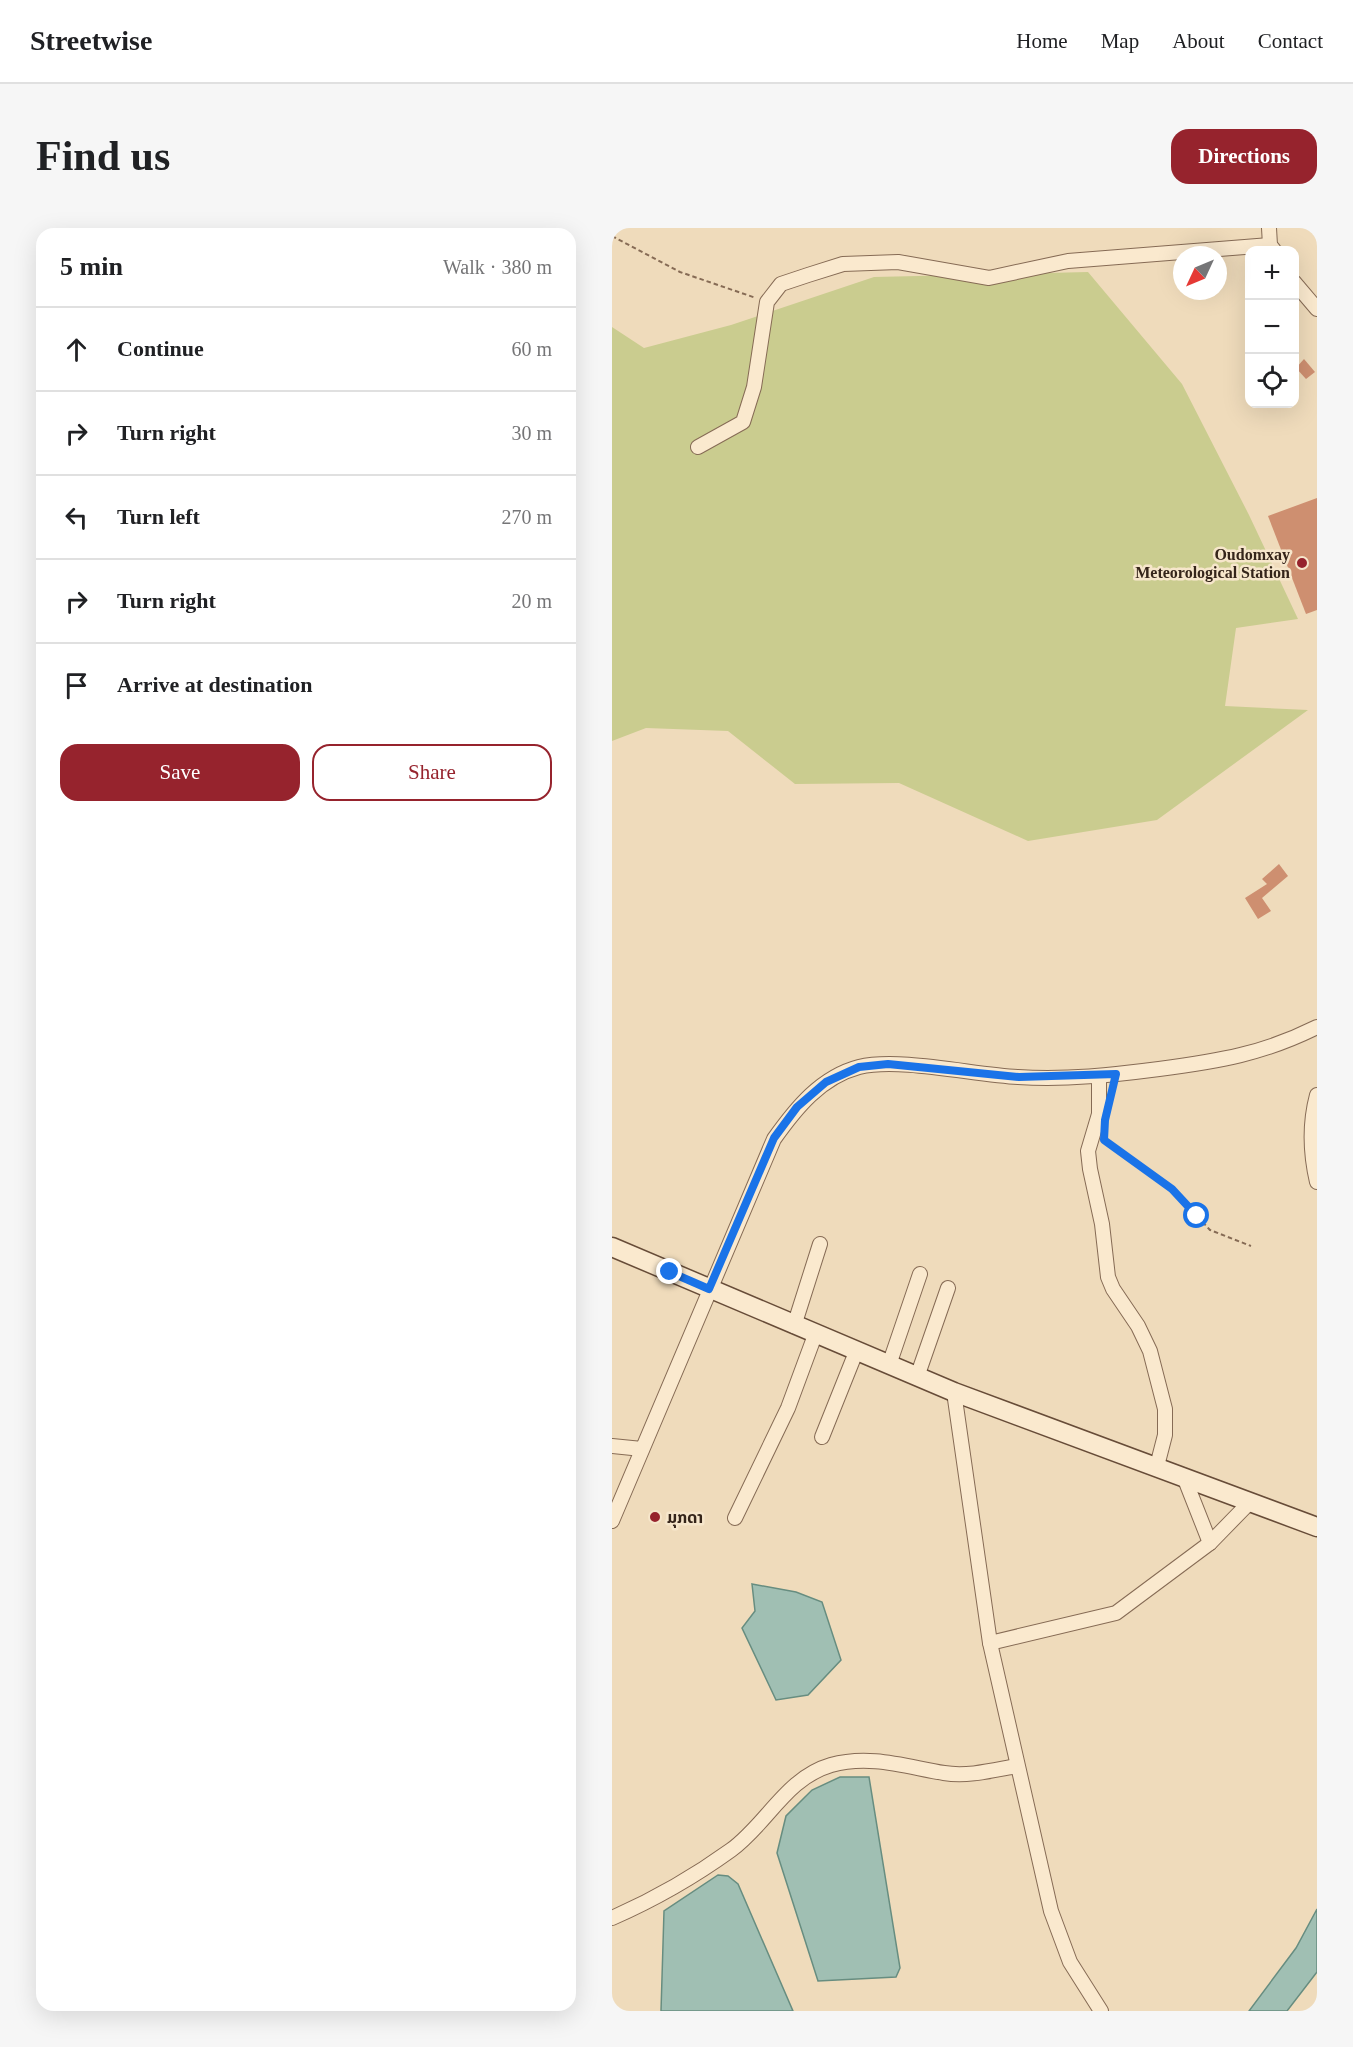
<!DOCTYPE html>
<meta charset="utf-8">
<style>
:root{--surface:#fff;--page:#f6f6f6;--text:#202124;--muted:#757577;--line:#e0e0e0;--accent:#96232d}
body{margin:0;font-family:"Times New Roman","Noto Sans Lao",serif;background:var(--page);color:var(--text)}
.controls{position:absolute;right:18px;top:18px;display:grid;overflow:hidden;border-radius:12px;box-shadow:0 6px 24px #0002}
.controls button{width:54px;height:54px;display:grid;place-items:center;padding:0;border:0;border-bottom:2px solid var(--line);background:var(--surface);color:var(--text);font:30px sans-serif}
.compass{position:absolute;left:561px;top:18px;width:54px;height:54px;border-radius:50%;background:var(--surface);box-shadow:0 6px 24px #0002;rotate:226deg}
.stop{position:absolute;width:18px;height:18px;margin:-14px;border:4px solid #1a73e8;border-radius:50%;background:#fff}
.stop.end{background:#1a73e8;border-color:#fff;box-shadow:0 2px 6px #0008}
.list{margin:0;padding:0;list-style:none}
h2{display:flex;justify-content:space-between;align-items:center;height:78px;margin:0;padding:0 24px;font-size:26px}
h2 small{font-size:20px;font-weight:400;color:var(--muted)}
.list li{display:grid;grid-template-columns:39px 1fr auto;gap:18px;align-items:center;box-sizing:border-box;height:84px;padding:0 24px;border-top:2px solid var(--line)}
.list b{display:block;font-size:22px;white-space:nowrap}
.list em{font-size:20px;font-style:normal;color:var(--muted)}
.actions{display:flex;gap:12px;padding:18px 24px}
.actions a{flex:1;padding:14px 0;border:2px solid var(--accent);border-radius:18px;text-align:center;font-size:21px;color:var(--accent)}
.actions .main{background:var(--accent);color:#fff}
.icon{flex:none;width:33px;height:33px;fill:none;stroke:currentColor;stroke-width:2;stroke-linecap:round;stroke-linejoin:round}
.map{position:relative;flex:none;width:705px;height:1783px;overflow:hidden;border-radius:18px}
header{display:flex;align-items:center;gap:36px;box-sizing:border-box;height:84px;padding:0 30px;background:var(--surface);border-bottom:2px solid var(--line)}
header strong{font-size:28px}
nav{display:flex;gap:33px;margin-inline-start:auto;font-size:21px}
.intro{display:flex;align-items:center;justify-content:space-between;box-sizing:border-box;height:144px;padding:0 36px}
h1{margin:0;font-size:42px}
.button{padding:15px 27px;border-radius:18px;background:var(--accent);color:#fff;font-size:21px;font-weight:700}
main{display:flex;gap:36px;padding:0 36px}
aside{flex:1;background:var(--surface);border-radius:18px;box-shadow:0 6px 24px #0002}
.map>svg:first-child{display:block}
.green{fill:#cacc8f}
.water{fill:#a0bfb3;stroke:#678d80;stroke-width:1.5}
.building{fill:#ce8f70}
.lines{fill:none;stroke-linecap:round;stroke-linejoin:round}
.street-casing{stroke:#866b55;stroke-width:16}
.secondary-casing{stroke:#674c38;stroke-width:21}
.path{stroke:#866b55;stroke-width:2;stroke-dasharray:4.5 3;stroke-linecap:butt}
.street{stroke:#fae9ce;stroke-width:14}
.secondary{stroke:#fae9ce;stroke-width:18}
.route{stroke:#1a73e8;stroke-width:8}
.poi-dot{fill:#96232d;stroke:#f6e6cb;stroke-width:2}
.labels{text-anchor:middle;dominant-baseline:central;stroke-width:5;stroke-linejoin:round;paint-order:stroke}
.poi-label{font-size:16px;font-weight:bold;fill:#35251a;stroke:#f6e6cb;text-anchor:end}
</style>
<header>
<strong>Streetwise</strong>
<nav><a>Home</a><a>Map</a><a>About</a><a>Contact</a></nav>
</header>
<div class="intro"><h1>Find us</h1><a class="button">Directions</a></div>
<main>
<aside>
<h2>5 min<small>Walk · 380 m</small></h2>
<ul class="list">
<li><svg class="icon" aria-label="ahead" viewBox="0 0 24 24"><path d="M12 20V5M6 11l6-6 6 6"/></svg><div><b>Continue</b></div><em>60 m</em></li>
<li><svg class="icon" aria-label="right" viewBox="0 0 24 24"><path d="M7 20v-9h11M14 6l5 5-5 5"/></svg><div><b>Turn right</b></div><em>30 m</em></li>
<li><svg class="icon" aria-label="left" viewBox="0 0 24 24"><path d="M17 20v-9H6M10 6l-5 5 5 5"/></svg><div><b>Turn left</b></div><em>270 m</em></li>
<li><svg class="icon" aria-label="right" viewBox="0 0 24 24"><path d="M7 20v-9h11M14 6l5 5-5 5"/></svg><div><b>Turn right</b></div><em>20 m</em></li>
<li><svg class="icon" aria-label="arrive" viewBox="0 0 24 24"><path d="M6 21V4h12l-3 4 3 4H6"/></svg><div><b>Arrive at destination</b></div></li>
</ul>
<div class="actions"><a class="main">Save</a><a>Share</a></div>
</aside>
<div class="map">
<svg width="705" height="1783" viewBox="0 0 705 1783">
<rect width="100%" height="100%" fill="#efdbbb"/>
<polygon class="green" points="476,44 570,156 637,287 686,391 624,400 613,478 696,482 545,592 416,613 287,555 183,556 116,503 34,500 0,513 0,99 32,120 119,97 262,49"/>
<g class="water">
<polygon points="140,1356 184,1364 210,1374 229,1432 196,1467 164,1472 130,1400 143,1383"/>
<polygon points="228,1549 257,1549 288,1740 284,1749 206,1753 165,1625 174,1588 200,1562"/>
<polygon points="106,1647 116,1648 126,1656 181,1783 49,1783 52,1683"/>
<polygon points="705,1681 705,1744 675,1783 637,1783 684,1720"/>
</g>
<g class="building">
<polygon points="692,131 703,144 694,151 684,140"/>
<polygon points="705,270 705,382 694,386 656,288"/>
<polygon points="667,636 676,648 650,670 659,683 646,691 633,670 655,656 650,651"/>
</g>
<g class="lines">
<defs>
<g id="street">
<polyline points="657,0 658,17 662,22"/>
<polyline points="682,54 705,81"/>
<polyline points="86,219 131,194 142,159 155,74 169,56 196,47 231,36 286,34 377,50 456,33 658,17"/>
<polyline points="487,849 487,886 476,923 478,941 490,996 496,1049 501,1061 526,1098 538,1123 553,1181 553,1207 545,1238"/>
<path d="M705,867C697,897 698,924 705,954"/>
<polyline points="182,1098 208,1016"/>
<polyline points="277,1137 308,1046"/>
<polyline points="305,1149 336,1060"/>
<polyline points="342,1164 378,1415 439,1683 458,1734 489,1783"/>
<polyline points="210,1209 244,1124"/>
<polyline points="0,1218 30,1221"/>
<polyline points="572,1249 598,1315"/>
<polyline points="123,1290 176,1180 203,1107"/>
<path d="M0,1293L162,911C184,880 209,849 247,839C287,829 363,847 406,849C454,852 501,847 547,841C607,833 651,826 705,799"/>
<polyline points="378,1415 504,1385 598,1315 638,1274"/>
<path d="M0,1690C41,1672 83,1648 119,1622C155,1596 174,1550 219,1537C258,1526 295,1539 332,1545C356,1549 382,1542 405,1538"/>
</g>
<polyline id="secondary" points="0,1019 342,1164 705,1299"/>
</defs>
<use href="#street" class="street-casing"/>
<use href="#secondary" class="secondary-casing"/>
<g class="path">
<polyline points="0,8 68,44 144,70"/>
<polyline points="493,913 560,961 598,1002 639,1018"/>
</g>
<use href="#street" class="street"/>
<use href="#secondary" class="secondary"/>
</g>
<g class="lines">
<polyline class="route" points="58,1044 97,1061 162,910 185,879 214,854 247,839 276,836 407,849 504,846 493,892 492,912 560,961 585,988"/>
</g>
<g class="poi-dot">
<circle cx="690" cy="335" r="6"/>
<circle cx="43" cy="1289" r="6"/>
</g>
<g class="labels">
<g class="poi-label">
<text x="678" y="326">Oudomxay<tspan x="678" dy="18">Meteorological Station</tspan></text>
<text x="55" y="1289" text-anchor="start">ມຸກດາ</text>
</g>
</g>
</svg>
<div class="controls">
<button>+</button>
<button>−</button>
<button><svg class="icon" aria-label="locate" viewBox="0 0 24 24"><circle cx="12" cy="12" r="6"/><path d="M12 2v4M12 18v4M2 12h4M18 12h4"/></svg></button>
</div>
<svg class="compass" viewBox="-18 -18 36 36"><path d="M0-13l5 13h-10z" fill="#e53935"/><path d="M0 13l5-13h-10z" fill="#757577"/></svg>
<div class="stop" style="left:585px;top:988px"></div>
<div class="stop end" style="left:58px;top:1044px"></div>
</div>
</main>
